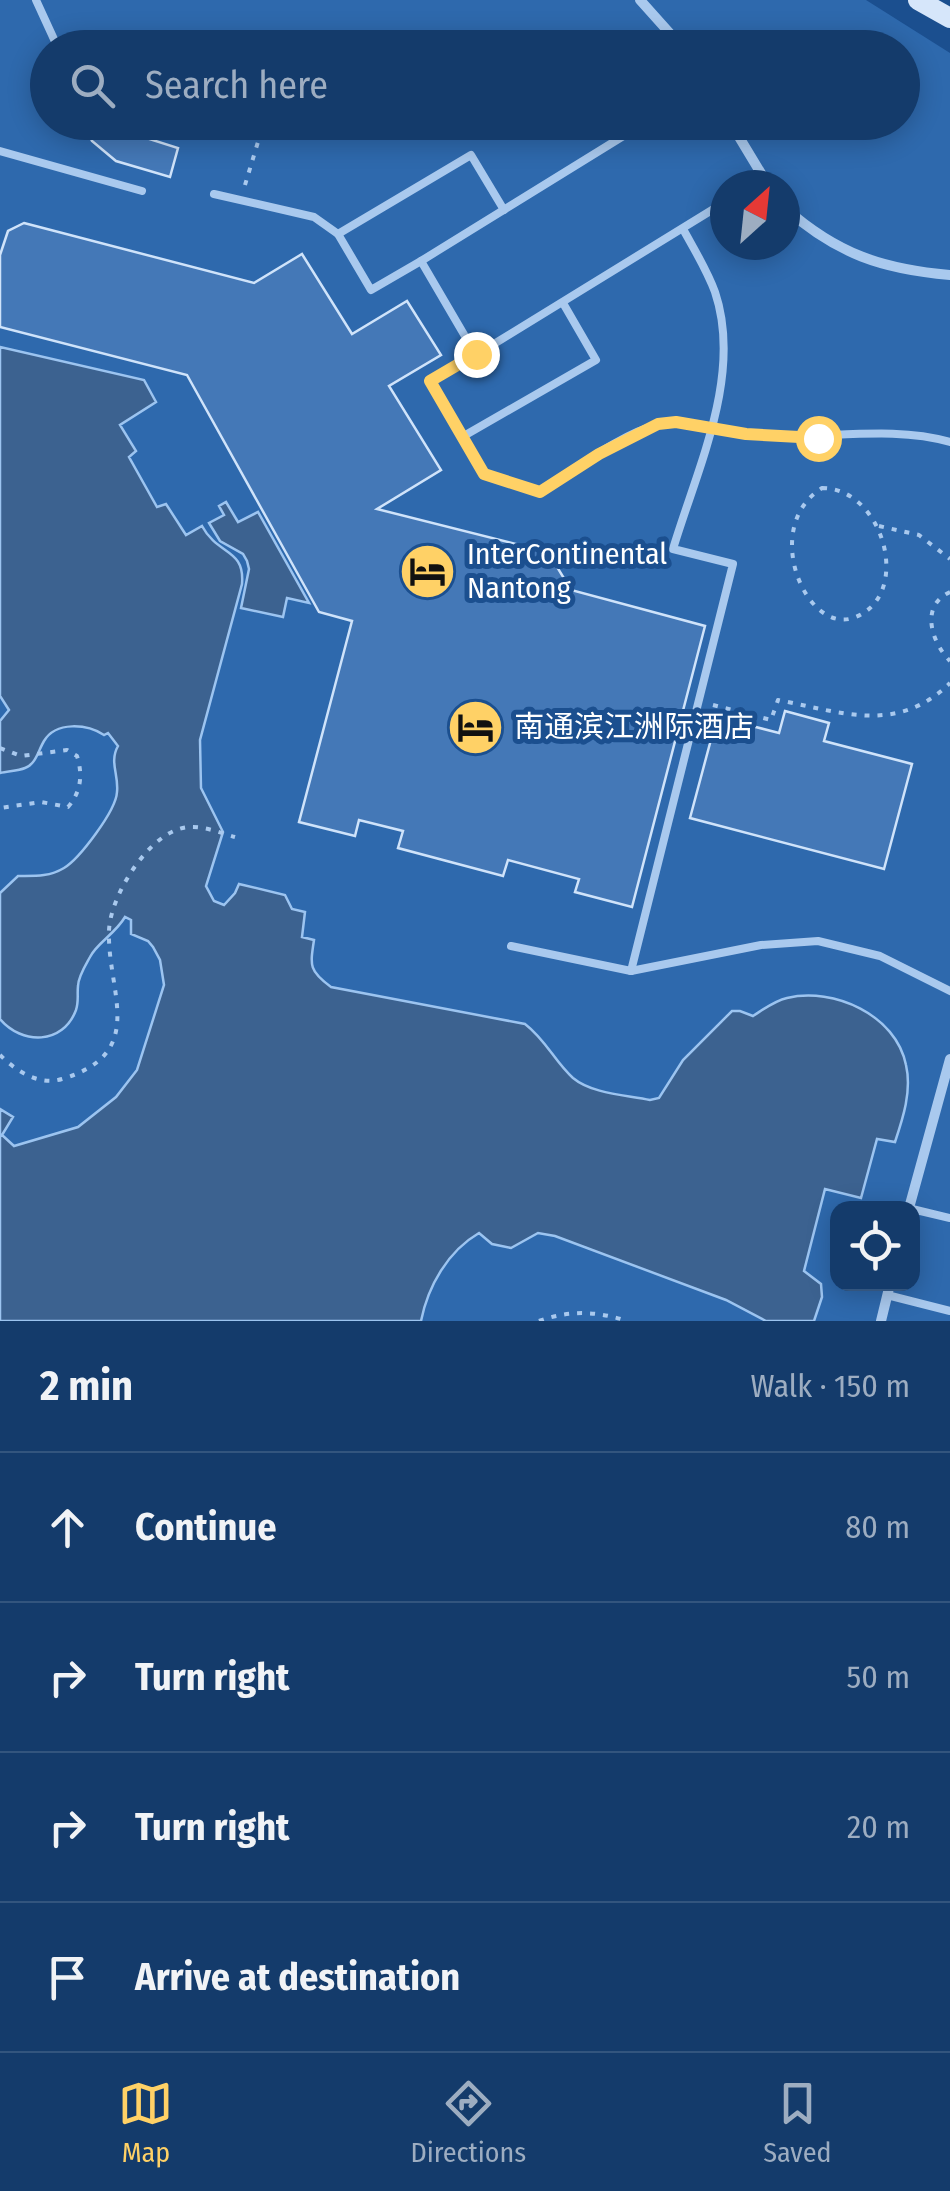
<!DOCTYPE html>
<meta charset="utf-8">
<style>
:root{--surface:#143b6b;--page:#214673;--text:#f1f3f6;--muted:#9dadc1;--line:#33557e;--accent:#ffd166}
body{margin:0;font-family:"Fira Sans Condensed","Noto Sans SC",sans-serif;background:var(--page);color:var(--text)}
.controls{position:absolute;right:30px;bottom:30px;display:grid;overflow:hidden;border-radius:20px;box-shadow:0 5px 25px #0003}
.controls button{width:90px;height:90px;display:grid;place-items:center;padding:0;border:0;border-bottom:2px solid var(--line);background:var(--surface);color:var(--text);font:50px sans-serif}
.compass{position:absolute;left:710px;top:170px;width:90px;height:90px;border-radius:50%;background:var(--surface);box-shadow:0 5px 25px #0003;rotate:27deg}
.stop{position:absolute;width:30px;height:30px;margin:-22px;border:8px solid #ffd166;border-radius:50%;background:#fff}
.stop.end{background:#ffd166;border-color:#fff;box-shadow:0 2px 10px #0008}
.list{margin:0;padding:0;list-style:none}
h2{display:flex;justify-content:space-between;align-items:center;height:130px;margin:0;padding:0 40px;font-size:42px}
h2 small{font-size:32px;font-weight:400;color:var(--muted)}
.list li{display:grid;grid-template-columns:65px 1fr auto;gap:30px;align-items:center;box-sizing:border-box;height:150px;padding:0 40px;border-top:2px solid var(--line)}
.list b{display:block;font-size:38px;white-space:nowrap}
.list em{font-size:32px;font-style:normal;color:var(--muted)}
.icon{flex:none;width:55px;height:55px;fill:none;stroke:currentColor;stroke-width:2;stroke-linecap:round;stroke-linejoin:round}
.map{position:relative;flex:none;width:950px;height:1321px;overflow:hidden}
.search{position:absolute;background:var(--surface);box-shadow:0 5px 25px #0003;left:30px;right:30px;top:30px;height:110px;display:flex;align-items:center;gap:25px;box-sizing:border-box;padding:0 35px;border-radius:55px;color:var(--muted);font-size:38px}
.sheet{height:730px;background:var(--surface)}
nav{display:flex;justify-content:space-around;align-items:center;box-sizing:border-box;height:140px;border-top:2px solid var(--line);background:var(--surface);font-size:28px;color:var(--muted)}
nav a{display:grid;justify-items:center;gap:5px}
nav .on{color:var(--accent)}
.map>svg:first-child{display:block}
.green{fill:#2e69ad;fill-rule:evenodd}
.water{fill:#3c6290;stroke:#9cc4f0;stroke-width:2.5}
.building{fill:#4478b7;stroke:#cfe3fa;stroke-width:2.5}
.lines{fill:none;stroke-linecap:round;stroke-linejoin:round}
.path{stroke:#a9c9ee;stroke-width:4;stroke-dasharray:5 8;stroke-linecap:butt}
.service{stroke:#a9c9ee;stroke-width:8}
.minor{stroke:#a9c9ee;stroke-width:10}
.secondary{stroke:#d6e6fa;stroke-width:20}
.route{stroke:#ffd166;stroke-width:12}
.labels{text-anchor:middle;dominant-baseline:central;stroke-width:10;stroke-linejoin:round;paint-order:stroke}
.poi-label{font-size:30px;fill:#fff;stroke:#1b4f8f;text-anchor:start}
</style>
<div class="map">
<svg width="950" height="1321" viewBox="0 0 950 1321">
<rect width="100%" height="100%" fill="#1b4f8f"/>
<path class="green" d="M0,0H866L950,53V1321H0ZM48,48H902V122H48ZM725,185H785V245H725ZM838,1208H912V1284H838Z"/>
<g class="water">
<path d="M0,347L144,380L156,402L120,425L136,451L129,457L157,507L166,504L186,535L202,526C218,556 245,548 242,584L200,740L201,788L223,832L206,886L214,901L224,905L235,893L239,884L285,895L292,909L305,912L302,937L314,940C310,966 309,971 331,987L525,1024C546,1040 555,1062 573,1078C592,1094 627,1095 650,1100L659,1098L683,1060L732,1011H740L753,1016C764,1009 774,1001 787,998C834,987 896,1015 906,1065C912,1091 903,1118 895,1142L877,1139L861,1198L825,1189L804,1271L821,1284L822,1297L814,1321H766L726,1300L555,1236L538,1233L511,1248L492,1244L479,1233C448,1251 428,1286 421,1321H0V1109L13,1117L2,1135L14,1146L78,1127L116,1097L137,1070L164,985L160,960L153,947L148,941L131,934V920L125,917C115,934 97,943 90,957C85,966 78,977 78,986C77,995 79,1001 76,1010C63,1045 22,1045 0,1019V893L18,876C35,876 49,877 64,868C79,859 116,811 117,792C119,775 109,762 118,746L108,733L104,735C87,724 56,721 44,741C38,751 36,764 25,768C18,771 8,771 0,773V721L9,710L0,696Z"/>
<polygon points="226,502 238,522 258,512 309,603 287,598 283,617 241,608 249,569 247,561 243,554 220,541 209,523 224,515 219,506"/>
</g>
<g class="building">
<polygon points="83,122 117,122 124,131 178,148 170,177 116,161 92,141"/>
<polygon points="24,223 254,283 302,254 352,334 407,301 441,355 389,386 441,470 377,509 548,552 571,590 705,626 632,907 575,892 579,879 508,860 503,876 398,848 403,831 359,820 355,836 299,822 352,621 319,612 187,375 0,327 0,255 8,231"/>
<polygon points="785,711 829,723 824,741 912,764 884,869 690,818 717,717 779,733"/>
</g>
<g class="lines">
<g class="path">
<polyline points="482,48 497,33 524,36 549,48"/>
<polyline points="245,185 264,122"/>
<path d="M822,488C884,488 914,597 853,618C806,634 760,527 822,488Z"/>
<polyline points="879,526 919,535 950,559"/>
<path d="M950,592C919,606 932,643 950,661"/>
<path d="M713,705L771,720L778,700C841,712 897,735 950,683"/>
<path d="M0,748L21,756L67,750L77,756C83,775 81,792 68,807L41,802L0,808"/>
<path d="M0,1055C16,1071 39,1086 62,1079C149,1053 107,992 109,931C110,895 151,829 189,827C204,826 221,833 235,837"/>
<path d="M539,1321C569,1310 597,1311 627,1321"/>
</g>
<g class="service">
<polyline points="36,0 58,48"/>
<polyline points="646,122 421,261 476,355 725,202"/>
<polyline points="0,151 142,191"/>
<polyline points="214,194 314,217 338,234"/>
<polyline points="421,261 371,290 338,234 471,155 504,210"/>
<polyline points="476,355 430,381 462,437 596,360 563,303"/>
<path d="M462,437L483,473L539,491C574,470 620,434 660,424C686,418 717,430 743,434C810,443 886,423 950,442"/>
<polyline points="511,946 631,971 761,945 818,941 880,956 950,991"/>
<path d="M631,971L733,564L673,549C697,469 743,375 715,292C707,270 694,249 683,229"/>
<polyline points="912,1209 950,1218"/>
<polyline points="887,1295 950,1311"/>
</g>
<g class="minor">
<polyline points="640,0 683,48"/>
<polyline points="730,122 768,185"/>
<path d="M785,208C837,254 882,269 950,275"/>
<polyline points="909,1208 950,1059"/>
<polyline points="881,1321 890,1284"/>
</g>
<polyline class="secondary" points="918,0 950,18"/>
</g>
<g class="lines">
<polyline class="route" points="476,354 430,381 484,474 540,492 599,454 658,424 676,422 746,434 818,438"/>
</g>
<defs>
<symbol id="hotel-disc" viewBox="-11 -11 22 22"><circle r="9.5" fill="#ffd166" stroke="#1b4f8f"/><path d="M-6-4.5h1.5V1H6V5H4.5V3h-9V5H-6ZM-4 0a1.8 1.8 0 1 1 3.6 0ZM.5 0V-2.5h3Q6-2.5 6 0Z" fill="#111"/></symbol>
</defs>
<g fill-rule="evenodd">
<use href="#hotel-disc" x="396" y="540" width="63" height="63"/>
<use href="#hotel-disc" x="444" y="696" width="63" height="63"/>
</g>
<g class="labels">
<g class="poi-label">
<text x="467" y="554">InterContinental<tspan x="467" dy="34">Nantong</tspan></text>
<text x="514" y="727">南通滨江洲际酒店</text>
</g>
</g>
</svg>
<div class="controls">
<button><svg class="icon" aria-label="locate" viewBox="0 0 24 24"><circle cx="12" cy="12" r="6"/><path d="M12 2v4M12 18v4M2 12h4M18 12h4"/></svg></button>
</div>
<svg class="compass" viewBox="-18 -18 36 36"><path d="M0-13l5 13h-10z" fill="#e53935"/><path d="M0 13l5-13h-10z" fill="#9dadc1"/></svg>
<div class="stop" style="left:818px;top:438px"></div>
<div class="stop end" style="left:476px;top:354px"></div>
<div class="search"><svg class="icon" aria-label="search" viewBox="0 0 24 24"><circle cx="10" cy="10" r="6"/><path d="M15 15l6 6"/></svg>Search here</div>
</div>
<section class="sheet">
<h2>2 min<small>Walk · 150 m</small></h2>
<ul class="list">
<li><svg class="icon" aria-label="ahead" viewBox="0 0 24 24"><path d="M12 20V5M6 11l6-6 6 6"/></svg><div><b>Continue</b></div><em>80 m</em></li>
<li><svg class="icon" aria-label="right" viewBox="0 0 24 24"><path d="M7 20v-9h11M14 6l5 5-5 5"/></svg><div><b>Turn right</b></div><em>50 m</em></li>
<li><svg class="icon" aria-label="right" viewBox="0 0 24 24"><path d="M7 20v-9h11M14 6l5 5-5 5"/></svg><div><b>Turn right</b></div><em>20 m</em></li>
<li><svg class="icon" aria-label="arrive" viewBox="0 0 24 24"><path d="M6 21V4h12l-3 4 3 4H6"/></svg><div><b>Arrive at destination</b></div></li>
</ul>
</section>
<nav>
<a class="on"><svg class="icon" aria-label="map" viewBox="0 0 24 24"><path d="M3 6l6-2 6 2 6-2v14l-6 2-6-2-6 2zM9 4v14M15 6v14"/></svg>Map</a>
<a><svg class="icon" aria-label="directions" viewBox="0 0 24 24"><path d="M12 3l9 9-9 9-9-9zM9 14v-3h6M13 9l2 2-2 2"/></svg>Directions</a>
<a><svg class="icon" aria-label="saved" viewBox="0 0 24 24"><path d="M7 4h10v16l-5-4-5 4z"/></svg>Saved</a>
</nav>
